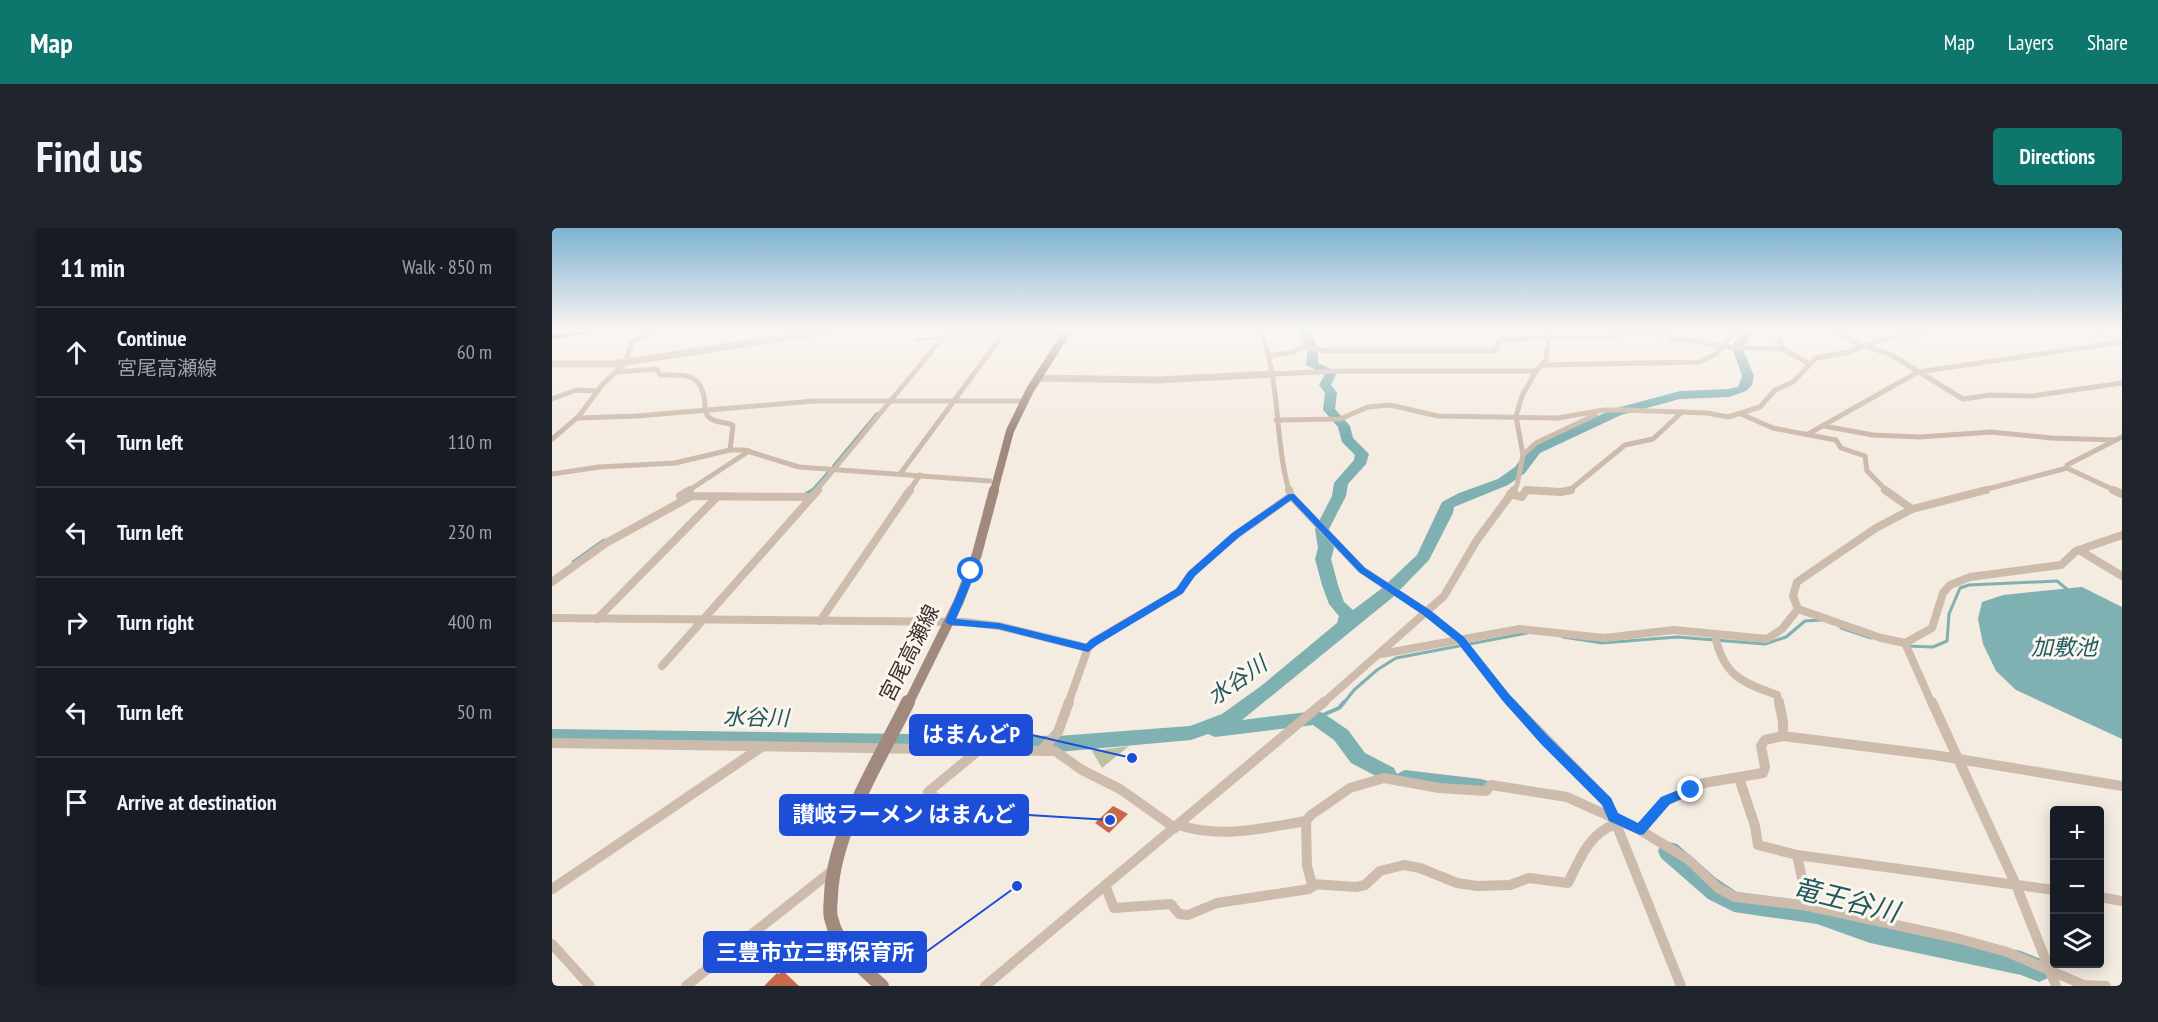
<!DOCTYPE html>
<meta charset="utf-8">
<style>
:root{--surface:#171b24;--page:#20242c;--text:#f1f3f6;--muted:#9ea1a6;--line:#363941;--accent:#0f766e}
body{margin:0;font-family:"PT Sans Narrow","Noto Sans JP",sans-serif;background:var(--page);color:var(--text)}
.controls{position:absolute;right:18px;bottom:18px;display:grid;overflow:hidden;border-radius:6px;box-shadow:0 3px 15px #0003}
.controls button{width:54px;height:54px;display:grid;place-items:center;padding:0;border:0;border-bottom:2px solid var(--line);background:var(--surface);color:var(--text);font:30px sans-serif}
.stop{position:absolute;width:18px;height:18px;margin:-14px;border:4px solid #1a73e8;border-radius:50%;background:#fff}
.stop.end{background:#1a73e8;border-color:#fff;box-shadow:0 2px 6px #0008}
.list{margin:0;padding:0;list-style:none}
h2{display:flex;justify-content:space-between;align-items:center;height:78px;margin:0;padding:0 24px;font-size:26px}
h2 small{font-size:20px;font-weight:400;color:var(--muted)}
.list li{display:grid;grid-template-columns:39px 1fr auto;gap:18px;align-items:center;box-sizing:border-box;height:90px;padding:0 24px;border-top:2px solid var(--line)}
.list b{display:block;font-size:22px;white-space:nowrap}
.list p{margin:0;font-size:20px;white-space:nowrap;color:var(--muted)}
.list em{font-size:20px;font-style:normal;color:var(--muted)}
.icon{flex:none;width:33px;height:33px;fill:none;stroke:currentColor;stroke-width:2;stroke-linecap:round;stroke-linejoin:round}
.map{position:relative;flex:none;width:1570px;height:758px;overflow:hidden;border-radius:6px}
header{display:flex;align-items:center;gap:36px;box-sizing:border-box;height:84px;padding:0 30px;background:var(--accent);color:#fff}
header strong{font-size:28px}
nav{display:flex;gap:33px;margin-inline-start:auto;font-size:21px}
.intro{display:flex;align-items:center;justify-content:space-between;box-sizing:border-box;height:144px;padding:0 36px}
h1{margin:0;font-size:42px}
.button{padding:15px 27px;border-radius:6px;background:var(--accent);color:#fff;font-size:21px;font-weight:700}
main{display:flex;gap:36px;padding:0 36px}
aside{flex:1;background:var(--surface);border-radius:6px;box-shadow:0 3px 15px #0003}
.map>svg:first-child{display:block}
.green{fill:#b8c4a0}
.water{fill:#7fb0b2}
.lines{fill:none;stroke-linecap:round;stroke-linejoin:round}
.stream-far2{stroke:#7fb0b2;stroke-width:2}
.stream-far1{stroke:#7fb0b2;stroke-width:3}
.stream{stroke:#7fb0b2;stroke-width:4}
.river{fill:#7fb0b2;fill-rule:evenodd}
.building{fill:#c8694b}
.minor-far2{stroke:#cdbbac;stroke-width:5}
.minor-far1{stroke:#cdbbac;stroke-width:8}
.minor{stroke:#cdbbac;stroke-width:10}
.tertiary{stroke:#cdbbac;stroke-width:7}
.secondary-far2{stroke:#a18a7d;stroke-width:8}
.secondary-far1{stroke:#a18a7d;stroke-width:10}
.secondary{stroke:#a18a7d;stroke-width:14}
.primary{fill:#7d675c;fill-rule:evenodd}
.route{fill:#1a73e8}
.labels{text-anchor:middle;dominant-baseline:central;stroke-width:6;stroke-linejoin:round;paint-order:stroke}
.street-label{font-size:21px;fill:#3b302b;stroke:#fbf5ee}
.water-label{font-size:22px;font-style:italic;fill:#1f5a5e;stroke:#fbf5ee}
.near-water-label{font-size:27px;font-style:italic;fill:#1f5a5e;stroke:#fbf5ee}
.leader{fill:none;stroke:#1d4ed8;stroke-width:2}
.callout-dot{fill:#1d4ed8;stroke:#fbf5ee;stroke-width:2}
.callout{fill:#1d4ed8;stroke:#1d4ed8;stroke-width:2}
.callout-label{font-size:22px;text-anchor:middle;font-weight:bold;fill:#fff}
</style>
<header>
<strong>Map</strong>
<nav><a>Map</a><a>Layers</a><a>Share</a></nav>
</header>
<div class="intro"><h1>Find us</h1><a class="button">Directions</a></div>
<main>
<aside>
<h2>11 min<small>Walk · 850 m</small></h2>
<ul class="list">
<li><svg class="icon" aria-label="ahead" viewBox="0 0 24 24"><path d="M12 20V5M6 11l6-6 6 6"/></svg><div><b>Continue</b><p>宮尾高瀬線</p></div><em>60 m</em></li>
<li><svg class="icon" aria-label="left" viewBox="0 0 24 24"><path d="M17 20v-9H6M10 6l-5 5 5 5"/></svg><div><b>Turn left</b></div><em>110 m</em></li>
<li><svg class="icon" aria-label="left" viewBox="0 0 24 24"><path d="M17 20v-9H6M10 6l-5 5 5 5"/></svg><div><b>Turn left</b></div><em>230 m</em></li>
<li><svg class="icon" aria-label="right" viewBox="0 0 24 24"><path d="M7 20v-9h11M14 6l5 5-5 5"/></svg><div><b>Turn right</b></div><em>400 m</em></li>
<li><svg class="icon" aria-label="left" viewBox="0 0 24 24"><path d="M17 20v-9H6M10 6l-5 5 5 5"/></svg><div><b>Turn left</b></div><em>50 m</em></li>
<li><svg class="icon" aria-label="arrive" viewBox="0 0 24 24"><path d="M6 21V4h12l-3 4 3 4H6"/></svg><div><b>Arrive at destination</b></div></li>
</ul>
</aside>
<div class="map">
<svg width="1570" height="758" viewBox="0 0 1570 758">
<rect width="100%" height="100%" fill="#f4ebe1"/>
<polygon class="green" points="577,518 550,540 540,523"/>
<polygon class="water" points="1530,359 1570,379 1570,511 1464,462 1444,443 1431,416 1426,391 1430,374 1451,367"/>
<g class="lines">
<g class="stream-far2">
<polyline points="367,102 368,105 364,112 386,110 386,113"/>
<polyline points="281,238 325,185"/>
<polyline points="259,263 277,243"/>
</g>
<g class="stream-far1">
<polyline points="253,266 260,262"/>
<polyline points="21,334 52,312"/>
<polyline points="1289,400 1319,410"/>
<polyline points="1011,409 1050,415 1125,409 1213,416 1234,409 1253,393 1269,392"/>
<polyline points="1355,418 1381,419 1395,413 1397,386 1408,360 1417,357 1505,353 1516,362"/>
<polyline points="791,476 802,462 825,442 844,430 975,405"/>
</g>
<polyline class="stream" points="764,490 787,480 792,474"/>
<g class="river">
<polygon points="745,102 756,102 766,119 766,135 785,144 779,157 785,165 783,181 798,198 801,210 817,226 814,236 796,256 794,268 777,301 782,320 779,331 786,357 792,374 801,382 829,361 865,327 890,274 907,265 946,251 963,239 978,219 1061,181 1128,163 1176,161 1186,159 1190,148 1180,119 1191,102 1202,102 1190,119 1202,148 1200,157 1194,163 1177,169 1128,171 1069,187 988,225 973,245 956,257 902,279 901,285 877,332 841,369 690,492 764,483 771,485 796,502 813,525 842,540 845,546 853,542 929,551 936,553 939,559 936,565 929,567 853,558 846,556 843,550 835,554 799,535 782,512 761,497 663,509 656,506 639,512 506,524 0,515 0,501 506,508 638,498 670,486 709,458 785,395 787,388 777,376 770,357 763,331 766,320 763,301 780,268 782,255 802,232 803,227 790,214 786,199 771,182 773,165 767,157 773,146 754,137 756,119"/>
<polygon points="1117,614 1125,616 1164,650 1185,664 1265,674 1318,693 1469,723 1496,734 1499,742 1496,750 1487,754 1469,747 1318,715 1265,696 1182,684 1156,671 1109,630 1106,623 1109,616"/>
</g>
</g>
<g class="building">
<polygon points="561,578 576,586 557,605 543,595"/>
<polygon points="231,743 247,758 212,758 225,745 227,746"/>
</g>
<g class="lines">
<g class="minor-far2">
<path d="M708,102C729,153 722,210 737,263"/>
<polyline points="1223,102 1231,121"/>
<polyline points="1282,102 1308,118"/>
<polyline points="1542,102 1568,114"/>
<polyline points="1312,118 1338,126 1411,171 1438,167 1480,168 1570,155"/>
<polyline points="716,128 741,124 751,119 774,123 940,123 945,120 947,112 952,111 1055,109 1077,104 1113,106 1121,112 1140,112 1171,119 1231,121 1258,136"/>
<polyline points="990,137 1148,134 1164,126 1184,102"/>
<path d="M63,144L105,141L108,147C134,147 150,144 153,176C153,181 153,187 158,190C164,195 174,194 181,197L178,222"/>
<polyline points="721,146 785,143 984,143"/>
<polyline points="0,171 24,162 46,163"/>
<polyline points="1189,186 1221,200 1284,212 1289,220 1313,228 1315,243 1335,263"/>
<polyline points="25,190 85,188 262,173 472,173"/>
<polyline points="724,192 788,191 816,179 838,177 886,188 1006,190 1052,182 1072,182 1155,185 1176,189 1208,179 1223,162 1241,154 1264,130 1296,124 1337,109 1393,102"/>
<polyline points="1272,198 1321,207 1368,209 1439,204 1499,210 1563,212"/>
<polyline points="1256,206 1366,144 1570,114"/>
<polyline points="0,211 27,188 50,157 73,135 80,114 103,102"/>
<polyline points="971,227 984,215 1043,187"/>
<polyline points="1515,240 1564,263"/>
<polyline points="0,246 47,239 123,235 178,222 192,222 247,239 438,253"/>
<polyline points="348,246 452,105"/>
<polyline points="136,263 197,223"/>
<polyline points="264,263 393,107 511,107"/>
<polyline points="357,263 368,247"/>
<polyline points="961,263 965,257 971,227 964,188 970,168 984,143 994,132 998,102"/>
<polyline points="973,263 992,263"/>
<polyline points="1013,263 1018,262 1073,217 1101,211 1130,184"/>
<polyline points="1428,263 1515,240 1515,237 1570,209"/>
</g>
<g class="minor-far1">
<polyline points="138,262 128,268 259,269"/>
<polyline points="737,262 739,268 810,342 874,384 908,412 960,476"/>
<polyline points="1333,262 1360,281"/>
<polyline points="1561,262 1570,266"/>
<polyline points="958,266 970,269 974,262 1009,264 1019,262"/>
<polyline points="1527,322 1570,348"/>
<polyline points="0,354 54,315 138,269"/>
<polyline points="1246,381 1241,368 1245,354 1324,300 1360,281 1434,262"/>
<polyline points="1246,381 1329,410 1353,415 1380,400 1391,365 1398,357 1418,349 1509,337 1524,323 1570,307"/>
<polyline points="0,390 413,394 447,398 536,420"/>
<polyline points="45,391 165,269"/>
<polyline points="268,393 358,262"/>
<path d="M1163,407C1171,447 1189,454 1225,467L1227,476"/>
<polyline points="1353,415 1380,476"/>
<polyline points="829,426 968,401 1052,410 1122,402 1215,411 1230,401 1246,381"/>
<polyline points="110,438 266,262"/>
<polyline points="516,476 536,420 541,414 628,363 639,346 684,307 739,268"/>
<polyline points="770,476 892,368 925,312 962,262"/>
</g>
<g class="minor">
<polyline points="958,474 1055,573 1129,758"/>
<polyline points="1227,474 1231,494 1231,508"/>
<polyline points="1380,474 1464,657 1504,758"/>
<polyline points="0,515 503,523 530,542 568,561 623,600"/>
<polyline points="489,523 506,504 517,474"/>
<polyline points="1187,550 1203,598 1206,617 1245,627 1502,662"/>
<path d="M754,593L755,638L760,656L804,659L813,657L828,643L852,637L868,640L905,655L925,658L958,657L977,650L1016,655C1028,631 1037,605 1064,596"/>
<path d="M627,597C668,611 712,600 754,593L759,587L798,560L832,550L887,560L934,563L939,557L1015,569L1088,602L1114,573L1152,555L1211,545L1213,539L1209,518L1213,512L1231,508L1382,527L1570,558"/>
<polyline points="425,599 376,564 427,522"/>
<polyline points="1088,602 1137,632 1166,660 1183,669 1256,678"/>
<polyline points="1245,627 1256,678 1404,710 1455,724 1532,757 1554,758"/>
<polyline points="553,657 562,680 619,676 627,686 636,687 665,675 757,661 763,657"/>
<polyline points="0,661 211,518"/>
<polyline points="1548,669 1570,673"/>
<polyline points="0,716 38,758"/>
<polyline points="134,758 280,643"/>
<polyline points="433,758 772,474"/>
</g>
<g class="tertiary">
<polyline points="0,136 61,136 283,102"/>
<polyline points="485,150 606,152 721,146"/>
</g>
<polyline class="secondary-far2" points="442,263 458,203 478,162 516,102"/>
<polyline class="secondary-far1" points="356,476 407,373 425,326 442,262"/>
<path class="secondary" d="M330,758C308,739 286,719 279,690C277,683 279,674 279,667C282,602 327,533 356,474"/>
<polygon class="primary" points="32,102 55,102 0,111 0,107"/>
</g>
<linearGradient id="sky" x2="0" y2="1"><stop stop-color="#7eb2d2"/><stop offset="0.49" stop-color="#faf6f2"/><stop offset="1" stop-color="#faf6f2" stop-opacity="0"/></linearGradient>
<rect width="1570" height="208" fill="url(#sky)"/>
<polygon class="route" points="737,266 742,266 813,340 878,382 912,409 957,466 997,509 1059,570 1066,585 1086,595 1109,569 1139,557 1145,562 1143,565 1118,576 1092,606 1088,607 1057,593 1050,577 989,516 950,472 905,414 871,387 807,344 739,272 687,309 643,348 631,365 545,417 536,424 447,401 398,397 393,394 415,343 419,340 424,343 404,391 447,395 534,416 538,412 624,361 636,344 680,305"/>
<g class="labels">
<g class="street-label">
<text transform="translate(357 425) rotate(-63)">宮尾高瀬線</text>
</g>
<g class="water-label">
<text x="1512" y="419">加敷池</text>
<text transform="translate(685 452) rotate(-35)">水谷川</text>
<text transform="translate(204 489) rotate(1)">水谷川</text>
</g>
<g class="near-water-label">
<text transform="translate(1294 671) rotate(14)">竜王谷川</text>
</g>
</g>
<path class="leader" d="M580 530L480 507M558 592L476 587M465 658L374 724"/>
<g class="callout-dot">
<circle cx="580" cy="530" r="6"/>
<circle cx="558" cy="592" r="6"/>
<circle cx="465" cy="658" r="6"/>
</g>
<g class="callout">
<rect x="358" y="487" width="122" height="40" rx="6"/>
<rect x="228" y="567" width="248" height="40" rx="6"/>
<rect x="152" y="704" width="222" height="40" rx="6"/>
</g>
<g class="callout-label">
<text x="419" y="514">はまんどP</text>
<text x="352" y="594">讃岐ラーメン はまんど</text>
<text x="263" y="732">三豊市立三野保育所</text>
</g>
</svg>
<div class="controls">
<button>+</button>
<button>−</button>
<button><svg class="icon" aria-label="layers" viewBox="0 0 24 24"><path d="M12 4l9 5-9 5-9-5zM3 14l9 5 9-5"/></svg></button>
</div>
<div class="stop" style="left:419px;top:343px"></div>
<div class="stop end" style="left:1139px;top:562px"></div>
</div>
</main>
